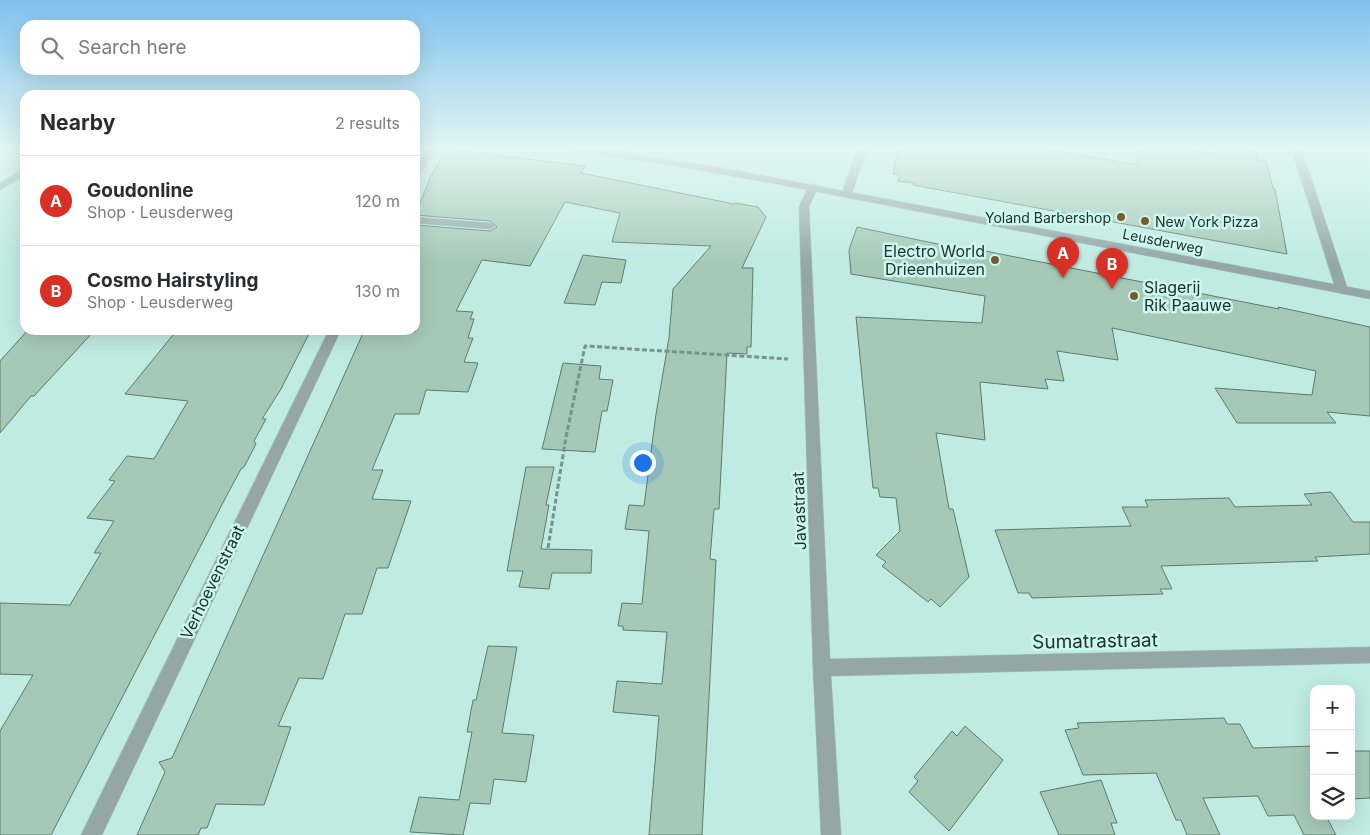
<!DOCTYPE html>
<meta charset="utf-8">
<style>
:root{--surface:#fff;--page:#f7f7f7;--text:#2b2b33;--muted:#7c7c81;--line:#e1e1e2;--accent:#d93025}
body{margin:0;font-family:Inter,sans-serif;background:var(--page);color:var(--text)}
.controls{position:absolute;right:15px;bottom:15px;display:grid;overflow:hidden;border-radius:10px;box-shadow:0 5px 20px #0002}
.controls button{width:45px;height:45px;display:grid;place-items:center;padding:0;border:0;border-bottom:1px solid var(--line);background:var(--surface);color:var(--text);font:25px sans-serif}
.you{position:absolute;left:642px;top:462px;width:18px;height:18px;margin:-12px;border:4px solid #fff;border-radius:50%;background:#1a73e8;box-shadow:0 0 0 8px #1a73e833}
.badge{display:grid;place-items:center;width:32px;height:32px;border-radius:50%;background:var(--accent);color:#fff;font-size:16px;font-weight:700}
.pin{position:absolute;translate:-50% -41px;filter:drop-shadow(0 1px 2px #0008)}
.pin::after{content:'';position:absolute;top:26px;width:18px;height:15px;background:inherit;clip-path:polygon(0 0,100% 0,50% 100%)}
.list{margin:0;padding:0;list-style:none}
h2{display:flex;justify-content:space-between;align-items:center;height:65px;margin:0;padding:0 20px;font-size:21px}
h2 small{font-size:16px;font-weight:400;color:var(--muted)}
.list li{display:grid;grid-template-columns:32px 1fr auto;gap:15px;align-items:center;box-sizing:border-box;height:90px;padding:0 20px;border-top:1px solid var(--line)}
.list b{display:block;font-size:19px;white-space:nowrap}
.list p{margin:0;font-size:16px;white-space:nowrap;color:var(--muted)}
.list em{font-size:16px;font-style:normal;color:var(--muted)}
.icon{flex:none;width:28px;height:28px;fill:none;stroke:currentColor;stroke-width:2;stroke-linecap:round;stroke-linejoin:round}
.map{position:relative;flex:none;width:1370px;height:835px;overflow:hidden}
.search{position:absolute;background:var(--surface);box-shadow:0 5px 20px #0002;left:20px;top:20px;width:400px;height:55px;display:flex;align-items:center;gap:12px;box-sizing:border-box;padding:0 18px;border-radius:15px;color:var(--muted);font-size:19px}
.panel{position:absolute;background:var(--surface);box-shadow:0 5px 20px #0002;left:20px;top:90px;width:400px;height:245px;border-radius:15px}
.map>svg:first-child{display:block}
.building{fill:#a6c9b7;stroke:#5b7c6c}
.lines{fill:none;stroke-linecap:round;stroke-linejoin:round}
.service-casing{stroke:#9fc6bf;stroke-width:1}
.minor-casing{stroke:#9fc6bf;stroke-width:1}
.tertiary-casing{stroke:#9fc6bf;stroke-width:1}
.path{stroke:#75948e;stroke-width:3;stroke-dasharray:5 2.5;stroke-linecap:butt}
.service{fill:#94a6a8;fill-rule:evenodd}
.minor{fill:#94a6a8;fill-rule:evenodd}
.tertiary{fill:#94a6a8;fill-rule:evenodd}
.poi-dot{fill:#755b2d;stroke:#ccf8f0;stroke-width:2}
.labels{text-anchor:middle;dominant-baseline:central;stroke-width:5;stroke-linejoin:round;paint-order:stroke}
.far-poi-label{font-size:14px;fill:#20312e;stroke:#ccf8f0;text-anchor:end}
.far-street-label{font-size:14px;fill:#20312e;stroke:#ccf8f0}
.poi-label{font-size:16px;fill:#20312e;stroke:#ccf8f0;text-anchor:end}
.street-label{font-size:16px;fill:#20312e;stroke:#ccf8f0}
.near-street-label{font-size:19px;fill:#20312e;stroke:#ccf8f0}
</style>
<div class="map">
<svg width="1370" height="835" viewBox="0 0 1370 835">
<rect width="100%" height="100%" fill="#bfebe3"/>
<g class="building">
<polygon points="898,147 1031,147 1138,165 1137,147 1173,147 1220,155 1218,147 1255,147 1258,160 1266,161 1273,188 1275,189 1287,254 913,185 914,183 898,181 900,175 893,174"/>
<polygon points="447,149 585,166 581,173 734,204 735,203 758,207 766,217 742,268 753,268 751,347 747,347 747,354 727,353 719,509 714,509 710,559 716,560 702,835 649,835 659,716 613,712 617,681 662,684 667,632 623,630 623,626 618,626 622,603 642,604 649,531 625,529 629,505 644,506 656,414 669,338 673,289 711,246 612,242 620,213 565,202 530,266 482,260 456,311 473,312 470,319 474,319 468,338 473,338 464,362 478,363 468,392 426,390 419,414 395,414 372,470 383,470 372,499 411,501 388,568 377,568 362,614 345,614 323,679 299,678 278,726 291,727 264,805 216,804 207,828 201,828 198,835 137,835 165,772 159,762 172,758 364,331 415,332 415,225 490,231 497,227 490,221 415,215 431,176"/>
<polygon points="857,227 980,253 980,250 1279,309 1278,307 1370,327 1370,416 1327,412 1336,423 1237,423 1215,388 1312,395 1316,371 1112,328 1118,360 1057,351 1064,381 1045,379 1048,389 980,382 985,440 936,433 949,509 953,509 969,577 940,607 931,599 928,602 882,566 886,562 876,555 900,531 896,498 880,497 878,488 873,488 856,317 982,323 985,296 851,274 849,250"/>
<polygon points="583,255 626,260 621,283 602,282 595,305 564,303"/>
<polygon points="28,330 95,330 34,396 31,396 0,433 0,361"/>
<polygon points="177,330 248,332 249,330 311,330 281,389 262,419 266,419 254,441 256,444 244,467 241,469 227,495 51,835 0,835 0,731 33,675 0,674 0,603 70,605 101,553 94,553 114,521 87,518 115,481 109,480 127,456 154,459 188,401 125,394"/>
<polygon points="563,363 601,366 599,379 613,380 607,411 602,411 595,452 542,449"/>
<polygon points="526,467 554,467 546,505 549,505 541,549 592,550 591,573 552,573 549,589 519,587 523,571 507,571"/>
<polygon points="1331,492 1353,522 1370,522 1370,554 1315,557 1318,561 1161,566 1172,589 1160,589 1163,594 1032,598 1029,593 1018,593 995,530 1131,526 1122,507 1148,507 1145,500 1229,498 1235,507 1312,505 1304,494"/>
<polygon points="488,646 517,647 502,733 534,735 526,782 494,779 490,804 470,803 463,835 410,832 419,797 459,800 472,732 467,732 473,700 476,700"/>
<polygon points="1224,718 1227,724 1240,724 1253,748 1314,746 1314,816 1326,816 1336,835 1304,835 1294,815 1268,816 1258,796 1203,798 1220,835 1187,835 1181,820 1176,820 1156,773 1083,775 1065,730 1079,728 1077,723"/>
<polygon points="965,726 1003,760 949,831 909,792 918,781 914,777 952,731 957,736"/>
<polygon points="1351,748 1353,751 1370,751 1370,798 1351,799"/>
<polygon points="1101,780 1117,823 1111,823 1115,835 1059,835 1040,792"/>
</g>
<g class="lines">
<defs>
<polygon id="service" points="415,217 490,223 495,226 490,229 415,223"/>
<g id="minor">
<polygon points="427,147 437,147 419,176 415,177 415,166"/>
<polygon points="620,147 630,147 623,156 620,157 615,154"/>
<polygon points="858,147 868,147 852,193 847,196 843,195 842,193"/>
<polygon points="1291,147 1301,147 1348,290 1346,293 1342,294 1336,290"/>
<polygon points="25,168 25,175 0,190 0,183"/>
<polygon points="813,184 818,187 809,207 830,659 1370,647 1370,663 831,676 841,835 821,835 813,668 799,207 808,187"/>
<polygon points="329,330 341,330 102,835 81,835"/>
</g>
<polygon id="tertiary" points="562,147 588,147 728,169 1370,291 1370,299 782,185 675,166 567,150"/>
</defs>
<use href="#service" class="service-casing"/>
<use href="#minor" class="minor-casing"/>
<use href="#tertiary" class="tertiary-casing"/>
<polyline class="path" points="548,548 566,437 585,346 788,359"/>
<use href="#service" class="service"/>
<use href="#minor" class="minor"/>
<use href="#tertiary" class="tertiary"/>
</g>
<linearGradient id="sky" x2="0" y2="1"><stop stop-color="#7fc1ee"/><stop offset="0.56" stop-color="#e2f6f2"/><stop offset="1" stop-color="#e2f6f2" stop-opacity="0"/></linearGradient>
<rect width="1370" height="264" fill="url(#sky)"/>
<g class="poi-dot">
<circle cx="1121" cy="217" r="5"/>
<circle cx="1145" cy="221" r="5"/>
<circle cx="995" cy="260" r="5"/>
<circle cx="1134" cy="296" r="5"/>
</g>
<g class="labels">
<g class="far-poi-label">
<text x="1111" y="217">Yoland Barbershop</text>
<text x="1155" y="221" text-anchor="start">New York Pizza</text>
</g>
<g class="far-street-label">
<text transform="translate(1163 241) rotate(11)">Leusderweg</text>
</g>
<g class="poi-label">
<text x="985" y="251">Electro World<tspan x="985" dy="18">Drieenhuizen</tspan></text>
<text x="1144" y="287" text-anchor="start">Slagerij<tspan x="1144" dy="18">Rik Paauwe</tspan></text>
</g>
<g class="street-label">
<text transform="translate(799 511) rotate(-92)">Javastraat</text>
<text transform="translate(212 582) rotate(-64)">Verhoevenstraat</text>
</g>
<g class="near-street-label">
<text transform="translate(1095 641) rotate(-1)">Sumatrastraat</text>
</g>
</g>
</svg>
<div class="controls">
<button>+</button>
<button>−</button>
<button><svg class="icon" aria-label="layers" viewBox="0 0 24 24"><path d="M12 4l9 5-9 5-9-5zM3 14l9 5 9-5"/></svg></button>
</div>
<div class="you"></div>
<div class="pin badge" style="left:1063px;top:278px">A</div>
<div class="pin badge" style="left:1112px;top:289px">B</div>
<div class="search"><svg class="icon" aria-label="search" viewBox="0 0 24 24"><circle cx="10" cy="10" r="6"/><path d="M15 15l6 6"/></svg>Search here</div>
<section class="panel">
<h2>Nearby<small>2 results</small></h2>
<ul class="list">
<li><span class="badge">A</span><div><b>Goudonline</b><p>Shop · Leusderweg</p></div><em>120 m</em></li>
<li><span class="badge">B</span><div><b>Cosmo Hairstyling</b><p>Shop · Leusderweg</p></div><em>130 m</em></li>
</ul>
</section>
</div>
